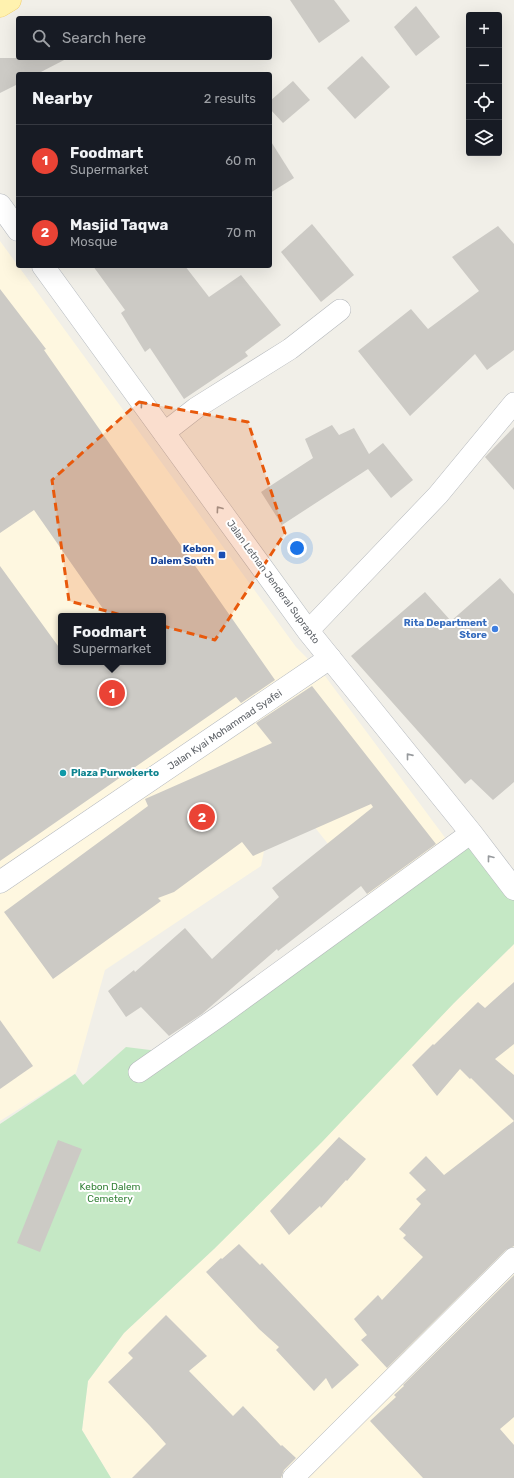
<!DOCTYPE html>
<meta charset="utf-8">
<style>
:root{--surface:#171b24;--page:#20242c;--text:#f1f3f6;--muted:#9ea1a6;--line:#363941;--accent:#ea4335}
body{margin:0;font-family:Rubik,sans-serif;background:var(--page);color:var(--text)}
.controls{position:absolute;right:12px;top:12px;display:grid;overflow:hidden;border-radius:4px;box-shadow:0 4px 16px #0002}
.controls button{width:36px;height:36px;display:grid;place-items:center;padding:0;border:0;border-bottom:1px solid var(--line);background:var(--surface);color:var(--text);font:20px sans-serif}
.you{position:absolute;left:297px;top:548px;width:14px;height:14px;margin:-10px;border:3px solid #fff;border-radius:50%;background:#1a73e8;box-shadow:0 0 0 6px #1a73e833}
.badge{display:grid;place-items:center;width:26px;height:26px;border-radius:50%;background:var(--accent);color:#fff;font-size:13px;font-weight:700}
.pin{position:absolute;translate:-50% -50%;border:2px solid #fff;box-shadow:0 1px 4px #0006}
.popup{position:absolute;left:58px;top:613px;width:108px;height:52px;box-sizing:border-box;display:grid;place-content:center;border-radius:4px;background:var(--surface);filter:drop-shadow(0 1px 3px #0005);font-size:13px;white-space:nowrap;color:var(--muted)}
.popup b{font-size:15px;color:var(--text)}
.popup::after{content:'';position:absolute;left:50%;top:100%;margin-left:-8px;border:8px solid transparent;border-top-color:var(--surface)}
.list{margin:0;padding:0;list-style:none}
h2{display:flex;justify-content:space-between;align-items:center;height:52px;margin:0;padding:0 16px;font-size:17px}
h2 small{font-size:13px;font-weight:400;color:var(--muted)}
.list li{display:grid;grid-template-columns:26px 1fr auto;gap:12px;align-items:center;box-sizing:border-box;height:72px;padding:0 16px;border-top:1px solid var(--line)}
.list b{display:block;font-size:15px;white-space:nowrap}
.list p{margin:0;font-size:13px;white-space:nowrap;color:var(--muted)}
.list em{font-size:13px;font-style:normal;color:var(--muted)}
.icon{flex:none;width:22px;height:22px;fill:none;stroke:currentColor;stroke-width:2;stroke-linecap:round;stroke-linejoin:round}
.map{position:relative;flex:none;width:514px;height:1478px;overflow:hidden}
.search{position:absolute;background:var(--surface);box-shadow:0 4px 16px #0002;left:16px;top:16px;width:256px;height:44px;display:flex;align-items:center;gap:10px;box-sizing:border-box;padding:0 14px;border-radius:4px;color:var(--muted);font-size:15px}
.panel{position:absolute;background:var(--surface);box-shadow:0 4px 16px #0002;left:16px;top:72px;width:256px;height:196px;border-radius:4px}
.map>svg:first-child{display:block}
.commercial{fill:#fef7e0;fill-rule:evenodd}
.green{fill:#c5e8c5}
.building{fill:#cccac5}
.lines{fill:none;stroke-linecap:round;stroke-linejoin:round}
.street-casing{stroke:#b5b8bc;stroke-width:22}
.secondary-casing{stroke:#b6babf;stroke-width:23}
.primary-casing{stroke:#f2c960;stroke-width:23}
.street{stroke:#fff;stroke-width:21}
.secondary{stroke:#fff;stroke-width:22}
.primary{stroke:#fff2af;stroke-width:22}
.oneway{stroke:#979a9d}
.marked{fill:#e8590c;fill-opacity:0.2;stroke:#e8590c;stroke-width:3;stroke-dasharray:8 5;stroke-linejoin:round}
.transit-dot{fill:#1a4fb4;stroke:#fff;stroke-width:1.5}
.shop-dot{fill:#3f7fe0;stroke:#fff;stroke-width:1.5}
.culture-dot{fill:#0f9aa8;stroke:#fff;stroke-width:1.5}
.labels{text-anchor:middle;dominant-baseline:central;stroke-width:4;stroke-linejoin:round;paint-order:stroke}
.transit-label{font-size:10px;font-weight:bold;fill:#164399;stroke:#fff;text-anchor:end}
.street-label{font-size:10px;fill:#5f6368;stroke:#fff}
.shop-label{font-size:10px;font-weight:bold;fill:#366cbe;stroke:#fff;text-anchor:end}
.culture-label{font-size:10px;font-weight:bold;fill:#0d838f;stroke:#fff;text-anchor:start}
.park-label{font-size:10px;fill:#348238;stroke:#fff}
</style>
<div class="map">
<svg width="514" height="1478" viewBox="0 0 514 1478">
<rect width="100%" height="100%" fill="#f1efe8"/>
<g class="commercial">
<path d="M0,241L296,647L325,676L452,847L373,901L302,811L266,841L261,866L105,970L76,1073L0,1121ZM61,616H163V662H61Z"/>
<polygon points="514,944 514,1478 111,1478 82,1430 88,1381 124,1333 214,1249 454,1003"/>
</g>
<polygon class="green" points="470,834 514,890 514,944 454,1003 322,1142 214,1249 124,1333 88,1381 82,1430 111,1478 0,1478 0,1124 75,1074 83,1085 126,1047 182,1054"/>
<g class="building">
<polygon points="290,0 334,0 350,21 319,43"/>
<polygon points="416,6 440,37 416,56 394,27"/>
<polygon points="362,56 390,87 355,119 327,88"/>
<polygon points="0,58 68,58 37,74 18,74 18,84 0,93"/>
<polygon points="293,81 310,100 283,123 270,109 270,101"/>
<polygon points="270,140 294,178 270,193"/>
<polygon points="312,224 354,275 321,302 281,252"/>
<polygon points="498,226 514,244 514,350 487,370 475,354 410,416 358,351 411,309 428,329 479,291 452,257"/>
<polygon points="93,266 185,266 209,297 241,275 281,325 245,352 248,356 184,399 150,348 145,352 121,313 125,310"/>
<polygon points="0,289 46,349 44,350 275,680 241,703 236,697 0,861 0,566 61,650 61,662 163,662 163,616 108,616 34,510 0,533"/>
<polygon points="332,425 339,435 354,428 369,454 383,443 413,480 391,498 368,469 282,525 261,492 313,458 305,439"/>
<polygon points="514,427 514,490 485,457"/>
<polygon points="500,578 514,594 514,782 493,800 471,779 465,784 351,656 425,592 451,621"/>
<polygon points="312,686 436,844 367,894 361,886 278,951 277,949 202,1014 169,1036 141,1007 126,1017 108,991 134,970 135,972 185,928 212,959 279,897 272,888 373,807 371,804 253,856 242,842 174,892 158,898 161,901 53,979 4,912 148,806 145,799 272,743 256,723"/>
<polygon points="514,982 514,1044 495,1059 514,1075 514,1246 506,1250 387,1368 361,1340 367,1335 354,1319 378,1295 382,1300 423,1257 403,1238 406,1235 399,1229 421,1204 416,1199 426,1190 409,1173 426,1156 444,1175 514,1121 471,1078 470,1079 460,1069 437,1096 412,1065 433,1044 434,1045 478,1002 485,1008"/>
<polygon points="0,1020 33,1066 0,1089"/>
<polygon points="339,1137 366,1159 347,1181 346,1180 321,1208 320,1206 289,1235 270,1211"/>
<polygon points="58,1140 82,1149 40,1252 17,1243"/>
<polygon points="239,1244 260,1265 262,1263 359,1365 332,1389 326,1378 314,1391 276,1350 279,1347 259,1329 206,1272 221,1258 222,1259"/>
<polygon points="514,1275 514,1417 500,1429 514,1445 514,1478 423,1478 370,1421 396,1397 394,1395 404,1386 403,1385"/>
<polygon points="166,1315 207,1356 189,1371 233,1416 243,1406 281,1446 282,1445 296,1458 284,1470 281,1478 132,1478 166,1444 150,1426 108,1382 133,1358 128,1353"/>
</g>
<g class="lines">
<defs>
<g id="street">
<polyline points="164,433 196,408 290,349 340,310"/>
<polyline points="308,631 438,495 514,403"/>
<polyline points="139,1072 218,1017 471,833"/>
<polyline points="293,1478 514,1258"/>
</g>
<g id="secondary">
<polyline points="0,205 18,230"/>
<polyline points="43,266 308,631 472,834 514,889"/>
<polyline points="0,882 330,658"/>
</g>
<polyline id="primary" points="0,6 10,0"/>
</defs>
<use href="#street" class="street-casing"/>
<use href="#secondary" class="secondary-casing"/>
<use href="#primary" class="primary-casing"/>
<use href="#street" class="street"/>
<use href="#secondary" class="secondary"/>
<use href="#primary" class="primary"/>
</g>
<defs><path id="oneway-chevron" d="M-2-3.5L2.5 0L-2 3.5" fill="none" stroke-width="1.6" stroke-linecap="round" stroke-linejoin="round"/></defs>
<g class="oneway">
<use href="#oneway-chevron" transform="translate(143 404) rotate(-126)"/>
<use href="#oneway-chevron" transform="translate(219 509) rotate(-126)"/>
<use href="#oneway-chevron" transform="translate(409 756) rotate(-129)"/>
<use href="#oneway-chevron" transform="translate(490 858) rotate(-128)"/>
</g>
<path class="marked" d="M139,402L248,422L285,533L215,640L69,601L52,480Z"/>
<rect class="transit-dot" x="218" y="551" width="8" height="8" rx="2"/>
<circle class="shop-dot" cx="495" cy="629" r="4"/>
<circle class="culture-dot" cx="63" cy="773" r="4"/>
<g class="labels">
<g class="transit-label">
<text x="214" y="549">Kebon<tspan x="214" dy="12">Dalem South</tspan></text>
</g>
<g class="street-label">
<text transform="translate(273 582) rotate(54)">Jalan Letnan Jenderal Suprapto</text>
<text transform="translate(225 730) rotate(-34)">Jalan Kyai Mohammad Syafei</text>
</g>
<g class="shop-label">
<text x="487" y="623">Rita Department<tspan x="487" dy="12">Store</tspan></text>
</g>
<g class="culture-label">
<text x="71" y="773">Plaza Purwokerto</text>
</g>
<g class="park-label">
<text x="110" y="1187">Kebon Dalem<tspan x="110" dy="12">Cemetery</tspan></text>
</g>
</g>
</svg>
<div class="controls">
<button>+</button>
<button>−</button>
<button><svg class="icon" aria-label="locate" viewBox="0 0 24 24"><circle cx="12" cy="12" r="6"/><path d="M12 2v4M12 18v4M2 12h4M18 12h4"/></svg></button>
<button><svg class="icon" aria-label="layers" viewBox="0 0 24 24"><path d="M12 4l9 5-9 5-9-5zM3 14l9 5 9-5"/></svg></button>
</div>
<div class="you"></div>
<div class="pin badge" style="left:112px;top:693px">1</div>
<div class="popup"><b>Foodmart</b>Supermarket</div>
<div class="pin badge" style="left:202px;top:817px">2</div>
<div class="search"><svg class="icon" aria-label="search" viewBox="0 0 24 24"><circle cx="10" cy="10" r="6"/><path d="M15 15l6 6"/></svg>Search here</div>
<section class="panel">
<h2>Nearby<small>2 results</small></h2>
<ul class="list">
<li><span class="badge">1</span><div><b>Foodmart</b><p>Supermarket</p></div><em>60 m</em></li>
<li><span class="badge">2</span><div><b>Masjid Taqwa</b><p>Mosque</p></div><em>70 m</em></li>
</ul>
</section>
</div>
